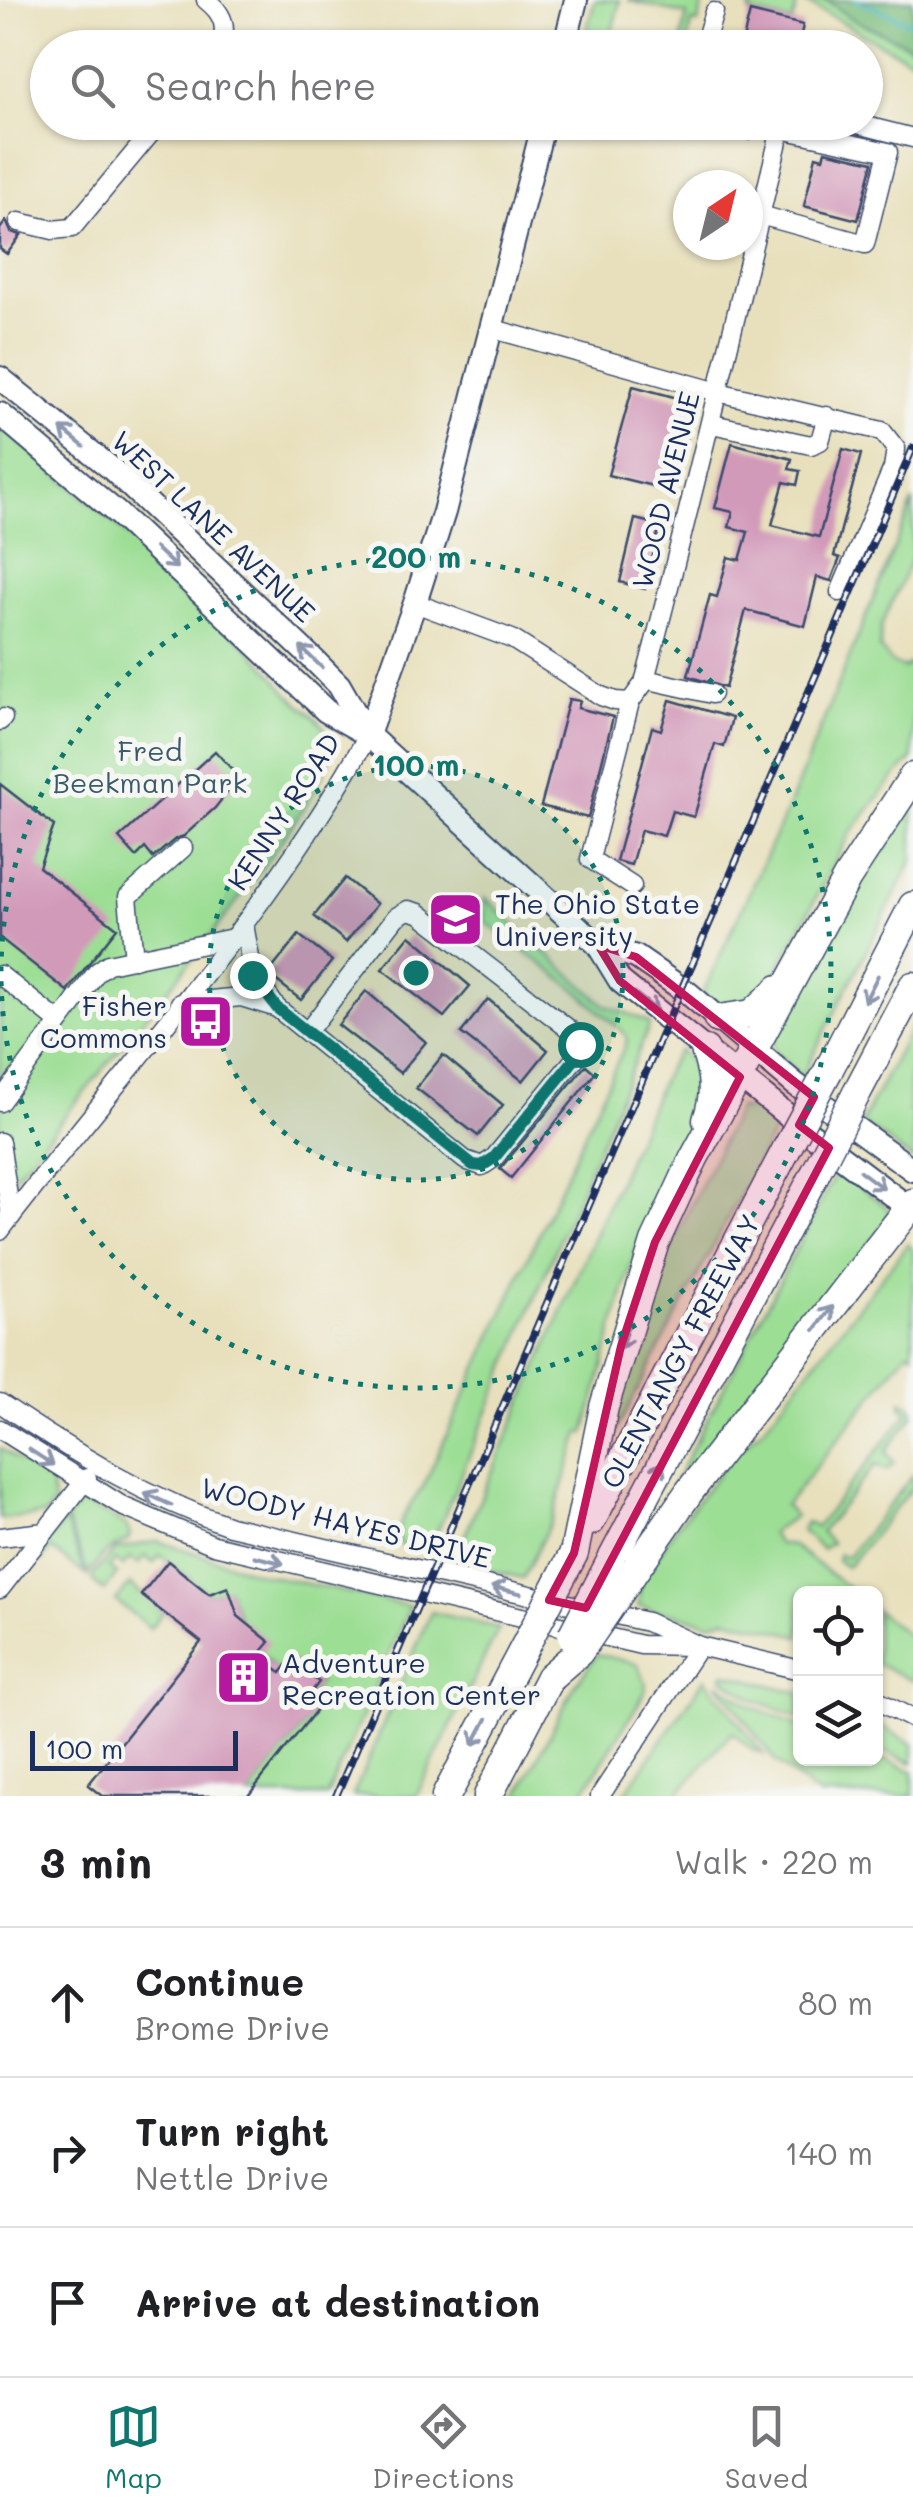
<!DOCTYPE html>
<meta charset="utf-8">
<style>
:root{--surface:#fff;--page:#f2f2f2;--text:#202124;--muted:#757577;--line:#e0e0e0;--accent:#0f766e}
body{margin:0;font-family:Mali,sans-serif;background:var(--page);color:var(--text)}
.controls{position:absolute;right:30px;bottom:30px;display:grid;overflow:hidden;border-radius:15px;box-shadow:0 2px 8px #0004}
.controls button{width:90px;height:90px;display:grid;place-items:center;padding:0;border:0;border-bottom:2px solid var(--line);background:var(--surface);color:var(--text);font:50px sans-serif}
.compass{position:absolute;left:673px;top:170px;width:90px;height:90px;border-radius:50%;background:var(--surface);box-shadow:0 2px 8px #0004;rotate:35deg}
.scale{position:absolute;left:30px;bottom:25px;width:208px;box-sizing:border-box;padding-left:10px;border:5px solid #1b2f5e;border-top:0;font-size:28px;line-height:35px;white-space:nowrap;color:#1b2f5e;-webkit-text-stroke:8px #f6f6f2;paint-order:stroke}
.stop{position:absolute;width:30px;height:30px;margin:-22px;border:8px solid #0f766e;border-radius:50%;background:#fff}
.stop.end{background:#0f766e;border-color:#fff;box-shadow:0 2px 10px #0008}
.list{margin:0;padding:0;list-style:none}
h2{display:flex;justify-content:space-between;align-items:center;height:130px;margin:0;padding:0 40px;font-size:42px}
h2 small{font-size:32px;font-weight:400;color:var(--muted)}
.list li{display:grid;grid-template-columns:65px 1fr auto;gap:30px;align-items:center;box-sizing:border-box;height:150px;padding:0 40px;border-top:2px solid var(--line)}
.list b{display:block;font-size:38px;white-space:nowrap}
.list p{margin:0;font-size:32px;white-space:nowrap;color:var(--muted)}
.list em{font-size:32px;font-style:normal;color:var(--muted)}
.icon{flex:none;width:55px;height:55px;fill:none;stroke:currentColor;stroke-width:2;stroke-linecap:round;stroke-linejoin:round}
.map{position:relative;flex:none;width:913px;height:1796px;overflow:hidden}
.search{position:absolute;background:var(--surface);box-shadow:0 2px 8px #0004;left:30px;right:30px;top:30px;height:110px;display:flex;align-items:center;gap:25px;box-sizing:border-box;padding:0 35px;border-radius:55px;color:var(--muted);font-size:38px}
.sheet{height:580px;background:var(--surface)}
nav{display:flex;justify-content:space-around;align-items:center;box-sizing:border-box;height:140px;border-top:2px solid var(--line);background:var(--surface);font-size:28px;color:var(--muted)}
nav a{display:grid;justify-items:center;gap:5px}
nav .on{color:var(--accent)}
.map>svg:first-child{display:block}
.green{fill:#9cde94;stroke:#5c8679;stroke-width:2.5}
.forest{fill:#7dbd7e;stroke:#4c766e;stroke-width:2.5}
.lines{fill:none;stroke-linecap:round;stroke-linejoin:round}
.stream{stroke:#4dbbc6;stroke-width:4}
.building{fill:#d29ab9}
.minor-casing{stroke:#3a4a6c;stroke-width:21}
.major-casing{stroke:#3a4a6c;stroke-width:26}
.highway-casing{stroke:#3a4a6c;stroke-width:31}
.minor{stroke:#fff;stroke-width:18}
.major{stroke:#fff;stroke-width:22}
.highway{stroke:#fff;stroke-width:28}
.rail-casing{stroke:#1b2f5e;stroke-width:8}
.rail{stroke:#f6f6f2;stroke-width:4;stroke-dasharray:11;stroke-linecap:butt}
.highway-bridge-casing{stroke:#3a4a6c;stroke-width:31;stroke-linecap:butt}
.highway-bridge{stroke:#fff;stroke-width:28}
.oneway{stroke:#8d97ae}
.route{stroke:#0f766e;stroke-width:12}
.marked{fill:#c2185b;fill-opacity:0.2;stroke:#c2185b;stroke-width:8;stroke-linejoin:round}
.ring{fill:none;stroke:#0f766e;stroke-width:5;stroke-dasharray:5 10}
.labels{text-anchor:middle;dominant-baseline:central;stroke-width:10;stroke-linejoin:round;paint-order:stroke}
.street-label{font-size:28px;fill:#1b2f5e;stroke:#f6f6f2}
.park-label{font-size:28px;fill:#3b5b6c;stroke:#f6f6f2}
.poi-label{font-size:28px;fill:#1b2f5e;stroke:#f6f6f2;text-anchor:start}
.centre{fill:#0f766e;stroke:#f6f6f2;stroke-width:5}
.ring-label{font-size:30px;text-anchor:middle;font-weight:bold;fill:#0f766e;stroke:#f6f6f2;stroke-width:10;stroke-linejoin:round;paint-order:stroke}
</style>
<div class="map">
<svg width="913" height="1796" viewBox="0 0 913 1796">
<rect width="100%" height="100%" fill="#f6f6f2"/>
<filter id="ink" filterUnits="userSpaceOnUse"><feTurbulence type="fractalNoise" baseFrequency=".01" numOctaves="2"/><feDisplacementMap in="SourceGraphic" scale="20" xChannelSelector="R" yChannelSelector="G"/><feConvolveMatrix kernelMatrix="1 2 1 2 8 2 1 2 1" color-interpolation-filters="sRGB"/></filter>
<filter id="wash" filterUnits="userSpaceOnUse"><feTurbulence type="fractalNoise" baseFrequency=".0048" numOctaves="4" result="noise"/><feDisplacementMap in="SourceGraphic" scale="40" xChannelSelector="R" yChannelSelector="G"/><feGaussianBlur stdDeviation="2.25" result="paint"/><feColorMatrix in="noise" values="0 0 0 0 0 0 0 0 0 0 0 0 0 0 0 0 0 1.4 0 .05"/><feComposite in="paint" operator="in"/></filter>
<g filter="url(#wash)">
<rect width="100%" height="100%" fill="#e8e0bc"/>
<g class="green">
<polygon points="595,0 620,0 608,47 582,47"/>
<polygon points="627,0 704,0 698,23 692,22 686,47 679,48 687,15"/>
<polygon points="727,0 798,0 792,22 750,12 751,6"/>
<path d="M799,0L829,1L854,20L913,47V60C874,43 839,17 799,0Z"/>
<path d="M0,425C86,499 175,572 254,654C267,666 277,681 289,694C304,709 328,723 332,745C342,792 46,1137 0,1194Z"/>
<polygon points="913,501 913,556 881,626 880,648 892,663 904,668 913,662 913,758 892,780 849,835 767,991 727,1010 702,995 790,803"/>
<polygon points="913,793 913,860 802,1076 774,1052 773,1043 843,906"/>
<path d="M485,898L605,1005C621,1013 636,1014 650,1024L428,1554L399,1544C394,1523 412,1503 423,1487L627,1041L625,1034L575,989L484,921Z"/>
<path d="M913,1024C913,1055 907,1082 909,1112H913V1160L862,1122Z"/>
<path d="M679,1050L698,1068L711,1099C687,1147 656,1195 638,1245C616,1306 604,1371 585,1433H580L552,1519L523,1578L453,1562L666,1071Z"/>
<polygon points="739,1107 744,1110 751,1107 777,1125 603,1456 653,1283"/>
<polygon points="837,1171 886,1206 891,1216 682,1488 674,1483"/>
<polygon points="908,1244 913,1250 913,1354 908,1351 785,1506 795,1516 771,1533 778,1544 793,1546 855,1593 800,1594 800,1636 726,1618 711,1623 638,1606 641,1582 675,1529 736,1451 763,1428"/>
<polygon points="902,1401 913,1408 913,1416 886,1451 894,1463 887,1470 875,1465 821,1532 831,1543 822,1549 801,1531 806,1522 816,1527 908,1413 901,1407"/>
<polygon points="0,1448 53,1483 51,1487 54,1502 45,1515 0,1519"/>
<polygon points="913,1475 913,1486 849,1565 846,1567 837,1560 839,1554 847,1557"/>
<polygon points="81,1502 126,1525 130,1535 128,1540 105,1553 89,1574 66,1519"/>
<polygon points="64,1521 67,1525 86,1575 51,1549 41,1561 36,1558"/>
<path d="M157,1541L262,1574L410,1606L327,1796H248L321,1704L309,1695L319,1682L291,1661L281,1673C251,1649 240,1624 228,1588L209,1594L160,1555L153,1563L145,1556L138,1564L130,1558L123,1566L115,1560L109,1568L117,1574L104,1591L93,1582L92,1577L115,1550Z"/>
<polygon points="130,1584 163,1612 150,1628 116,1601"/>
<polygon points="876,1610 913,1639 913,1681 876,1663"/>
<polygon points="431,1612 499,1628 416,1796 353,1796"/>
<polygon points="597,1654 638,1664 646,1684 645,1693 581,1796 518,1796 574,1687"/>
<polygon points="724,1673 800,1693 800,1718 753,1699 723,1678"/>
<polygon points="705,1678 763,1754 753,1750 732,1732 676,1796 623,1796"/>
<polygon points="717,1682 751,1706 800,1726 800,1758 876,1758 876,1756 913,1771 913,1796 819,1796 775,1761"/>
<polygon points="876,1723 913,1744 913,1763 876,1748"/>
</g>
<polygon class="forest" points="826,0 913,0 913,47 854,20"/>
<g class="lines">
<polyline class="stream" points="857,0 913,24"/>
</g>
<g id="blocks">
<g class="building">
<polygon points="750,12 803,25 798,48 741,48"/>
<polygon points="701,122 755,122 750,140 701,126"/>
<polygon points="825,151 873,162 858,220 804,206 816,156 823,158"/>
<polygon points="6,221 11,232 21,235 7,254 0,249 0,229"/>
<polygon points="633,386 696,403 673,491 608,475"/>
<polygon points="732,443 792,459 789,469 800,471 797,485 784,482 772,525 819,537 843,449 861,454 834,556 840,558 831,581 817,577 805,626 746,610 725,688 688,676 710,595 717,597 728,557 740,560 748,532 729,527 733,512 715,508"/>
<polygon points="635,519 660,525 645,589 620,582"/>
<polygon points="569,699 580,701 578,708 613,717 588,818 541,806"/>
<polygon points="670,700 732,718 724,747 715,744 694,817 672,811 664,836 641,830 631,865 616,861 652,727 661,730"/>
<polygon points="215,751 239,777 215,808 184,836 175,839 153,858 145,848 136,857 119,838"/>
<polygon points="0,784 54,826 39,867 117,928 67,991 0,938"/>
<polygon points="345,878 377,904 346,942 314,916"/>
<polygon points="299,935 332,961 301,1000 268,974"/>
<polygon points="410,935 470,986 444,1017 382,969"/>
<polygon points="366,991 426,1042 400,1073 338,1025"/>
<polygon points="488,999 548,1050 523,1081 461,1033"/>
<polygon points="443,1055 503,1105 478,1136 416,1088"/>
<polygon points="586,1065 595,1073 511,1178 500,1169"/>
<polygon points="168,1561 209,1594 228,1587 238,1616 270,1642 259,1655 281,1673 291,1660 319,1682 309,1695 321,1704 248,1796 102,1796 88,1785 201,1642 141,1595"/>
</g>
</g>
</g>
<g filter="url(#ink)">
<use href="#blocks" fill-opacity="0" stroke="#3a4a6c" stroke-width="2.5"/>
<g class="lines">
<defs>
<g id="minor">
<path d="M206,0C223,13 229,28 219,48"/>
<polyline points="703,48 714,12"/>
<polyline points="850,122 913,138"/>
<polyline points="19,222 53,230 72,228 160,122"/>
<polyline points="490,328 718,392 882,431 896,449 893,468 840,592"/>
<polyline points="712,424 811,445 820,441 827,416"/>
<polyline points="415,603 512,639 601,696 615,701 630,702"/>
<polyline points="645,679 712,694"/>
<polyline points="0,721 3,718"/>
<path d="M632,886L590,859L630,702L644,683C693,499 736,314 781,129L888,152L865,244L760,215"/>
<polyline points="244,924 253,975 277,1008 465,1160 482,1166 494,1158 578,1055 580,1044 574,1033 419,913 408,910 396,917 307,1032"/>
<polyline points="134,959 128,897 183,848"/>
<polyline points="0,975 59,1022"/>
<polyline points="180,1003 241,997 277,1008"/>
<polyline points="0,1102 97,972 108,964 233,938"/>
<polyline points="0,1142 11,1217"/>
<path d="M0,1231C125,1068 268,916 368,735"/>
<path d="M0,1403C74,1453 146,1497 230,1526L647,1622L699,1646L800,1670"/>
<polyline points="0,1429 124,1507 214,1545 641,1645 694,1646"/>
<polyline points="0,1537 45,1532"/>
<polyline points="0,1589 87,1478"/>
<polyline points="876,1700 913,1719"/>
<polyline points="600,1796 699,1646"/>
</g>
<g id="major">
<polyline points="564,48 576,0"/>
<polyline points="0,378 113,470 314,660 339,685 366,732"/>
<polyline points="0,414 118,514 326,711 368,735 598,945 620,981 807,1131 913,1211"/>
<polyline points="368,735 415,603 444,512 544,122"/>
<polyline points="598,945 636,957 688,993 795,1084 913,1170"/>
</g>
<g id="highway">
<polyline points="718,1019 752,1014 779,989"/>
<path d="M705,1050C714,1076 716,1094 707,1120"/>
<polyline points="828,1071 913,906"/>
<polyline points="856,1094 913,986"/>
<polyline points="591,1521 786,1150"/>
<polyline points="574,1553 604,1407 655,1242 694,1158 847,878 913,777"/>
<polyline points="611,1561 815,1174"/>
<polyline points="637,1567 689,1492 913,1203"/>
<polyline points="446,1796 513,1669"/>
<polyline points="488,1796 550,1677"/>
</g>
</defs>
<use href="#minor" class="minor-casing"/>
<use href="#major" class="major-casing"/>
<use href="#highway" class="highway-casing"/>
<use href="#minor" class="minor"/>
<use href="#major" class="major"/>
<use href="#highway" class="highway"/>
<defs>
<polyline id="rail" points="336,1796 913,448"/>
</defs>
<use href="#rail" class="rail-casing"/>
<use href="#rail" class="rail"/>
<defs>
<g id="highway-bridge">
<polyline points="786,1150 828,1071"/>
<polyline points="815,1174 856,1094"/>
<polyline points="572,1636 611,1561"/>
<polyline points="513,1669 574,1553"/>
<polyline points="550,1677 579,1652 637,1567"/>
</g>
</defs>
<use href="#highway-bridge" class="highway-bridge-casing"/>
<use href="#highway-bridge" class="highway-bridge"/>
</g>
<defs><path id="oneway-shaft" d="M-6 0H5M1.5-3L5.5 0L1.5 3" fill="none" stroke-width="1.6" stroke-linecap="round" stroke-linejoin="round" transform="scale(2.5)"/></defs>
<g class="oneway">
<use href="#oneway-shaft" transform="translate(72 437) rotate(-141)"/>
<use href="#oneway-shaft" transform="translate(166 558) rotate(43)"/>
<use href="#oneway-shaft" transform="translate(311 657) rotate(-136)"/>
<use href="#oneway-shaft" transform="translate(871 989) rotate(117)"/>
<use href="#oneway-shaft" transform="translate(646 1002) rotate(39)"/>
<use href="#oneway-shaft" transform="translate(872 1180) rotate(37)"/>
<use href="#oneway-shaft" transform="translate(824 1318) rotate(-53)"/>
<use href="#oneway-shaft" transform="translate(625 1335) rotate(108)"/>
<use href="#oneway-shaft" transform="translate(41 1457) rotate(33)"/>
<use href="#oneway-shaft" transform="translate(656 1475) rotate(-62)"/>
<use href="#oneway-shaft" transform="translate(158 1499) rotate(-155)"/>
<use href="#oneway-shaft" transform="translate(269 1560) rotate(14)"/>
<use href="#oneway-shaft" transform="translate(506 1590) rotate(-167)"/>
<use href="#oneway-shaft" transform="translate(480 1732) rotate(118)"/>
</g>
</g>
<g class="lines" filter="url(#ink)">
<polyline class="route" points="252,975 277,1008 473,1165 482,1166 494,1158 578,1055 580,1044"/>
</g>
<path class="marked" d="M598,945L636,957L814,1097L799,1125L829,1148L586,1608L549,1600L574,1553L621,1346L655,1242L740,1077L620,981Z"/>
<circle cx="416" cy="973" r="207" fill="#0f766e" fill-opacity=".12"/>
<g class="ring">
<circle cx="416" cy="973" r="207"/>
<circle cx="416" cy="973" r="415"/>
</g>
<defs>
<symbol id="university-square" viewBox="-11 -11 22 22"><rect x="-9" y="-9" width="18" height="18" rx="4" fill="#b5179e" stroke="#f6f6f2"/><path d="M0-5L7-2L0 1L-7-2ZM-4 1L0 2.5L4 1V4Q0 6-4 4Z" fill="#fff"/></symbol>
<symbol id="bus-square" viewBox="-11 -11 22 22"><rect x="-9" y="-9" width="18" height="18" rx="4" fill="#b5179e" stroke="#f6f6f2"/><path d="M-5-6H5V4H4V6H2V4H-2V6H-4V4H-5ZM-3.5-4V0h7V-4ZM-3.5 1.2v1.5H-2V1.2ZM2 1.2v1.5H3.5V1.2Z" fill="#fff"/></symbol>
<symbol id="building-square" viewBox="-11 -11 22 22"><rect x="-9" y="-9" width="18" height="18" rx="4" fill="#b5179e" stroke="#f6f6f2"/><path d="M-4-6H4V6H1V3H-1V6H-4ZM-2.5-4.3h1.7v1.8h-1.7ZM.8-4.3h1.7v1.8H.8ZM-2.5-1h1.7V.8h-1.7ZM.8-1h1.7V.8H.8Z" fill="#fff"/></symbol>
</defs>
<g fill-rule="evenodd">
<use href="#university-square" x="424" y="888" width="63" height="63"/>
<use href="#bus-square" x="174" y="990" width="63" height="63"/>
<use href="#building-square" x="212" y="1646" width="63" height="63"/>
</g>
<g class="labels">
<g class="street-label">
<text transform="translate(665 490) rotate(-76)">WOOD AVENUE</text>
<text transform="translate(214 526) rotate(43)">WEST LANE AVENUE</text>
<text transform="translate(283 811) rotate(-57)">KENNY ROAD</text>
<text transform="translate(680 1351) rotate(-62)">OLENTANGY FREEWAY</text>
<text transform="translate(346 1522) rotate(14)">WOODY HAYES DRIVE</text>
</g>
<g class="park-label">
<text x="150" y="750">Fred<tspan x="150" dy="32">Beekman Park</tspan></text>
</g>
<g class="poi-label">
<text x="495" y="903">The Ohio State<tspan x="495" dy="32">University</tspan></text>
<text x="167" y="1005" text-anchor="end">Fisher<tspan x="167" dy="32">Commons</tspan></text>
<text x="282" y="1662">Adventure<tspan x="282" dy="32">Recreation Center</tspan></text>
</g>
</g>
<circle cx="416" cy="973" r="15" class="centre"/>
<g class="ring-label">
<text x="416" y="568">200 m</text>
<text x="416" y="776">100 m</text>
</g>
</svg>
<div class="controls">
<button><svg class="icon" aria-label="locate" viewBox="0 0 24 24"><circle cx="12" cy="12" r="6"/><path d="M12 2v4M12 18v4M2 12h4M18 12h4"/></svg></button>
<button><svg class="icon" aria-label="layers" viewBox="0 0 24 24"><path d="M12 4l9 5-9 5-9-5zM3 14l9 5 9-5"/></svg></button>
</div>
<svg class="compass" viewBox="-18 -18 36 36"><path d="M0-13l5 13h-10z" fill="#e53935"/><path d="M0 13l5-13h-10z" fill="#757577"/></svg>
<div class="scale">100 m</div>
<div class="stop" style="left:580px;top:1044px"></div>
<div class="stop end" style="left:252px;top:975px"></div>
<div class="search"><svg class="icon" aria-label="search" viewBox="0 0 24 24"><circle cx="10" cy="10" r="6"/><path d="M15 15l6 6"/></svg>Search here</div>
</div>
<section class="sheet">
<h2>3 min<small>Walk · 220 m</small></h2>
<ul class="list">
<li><svg class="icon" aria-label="ahead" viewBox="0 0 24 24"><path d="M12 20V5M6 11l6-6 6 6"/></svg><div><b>Continue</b><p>Brome Drive</p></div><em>80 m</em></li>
<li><svg class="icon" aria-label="right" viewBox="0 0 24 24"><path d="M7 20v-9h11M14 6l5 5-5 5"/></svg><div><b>Turn right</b><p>Nettle Drive</p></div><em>140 m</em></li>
<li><svg class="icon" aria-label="arrive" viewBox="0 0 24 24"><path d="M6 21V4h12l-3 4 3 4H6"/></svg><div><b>Arrive at destination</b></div></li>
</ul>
</section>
<nav>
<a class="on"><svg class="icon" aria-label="map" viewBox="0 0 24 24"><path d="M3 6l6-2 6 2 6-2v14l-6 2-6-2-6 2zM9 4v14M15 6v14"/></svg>Map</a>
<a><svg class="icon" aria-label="directions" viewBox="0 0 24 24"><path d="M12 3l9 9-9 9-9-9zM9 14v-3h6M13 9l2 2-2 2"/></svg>Directions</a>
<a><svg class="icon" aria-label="saved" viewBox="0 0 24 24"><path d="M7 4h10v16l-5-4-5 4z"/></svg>Saved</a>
</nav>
